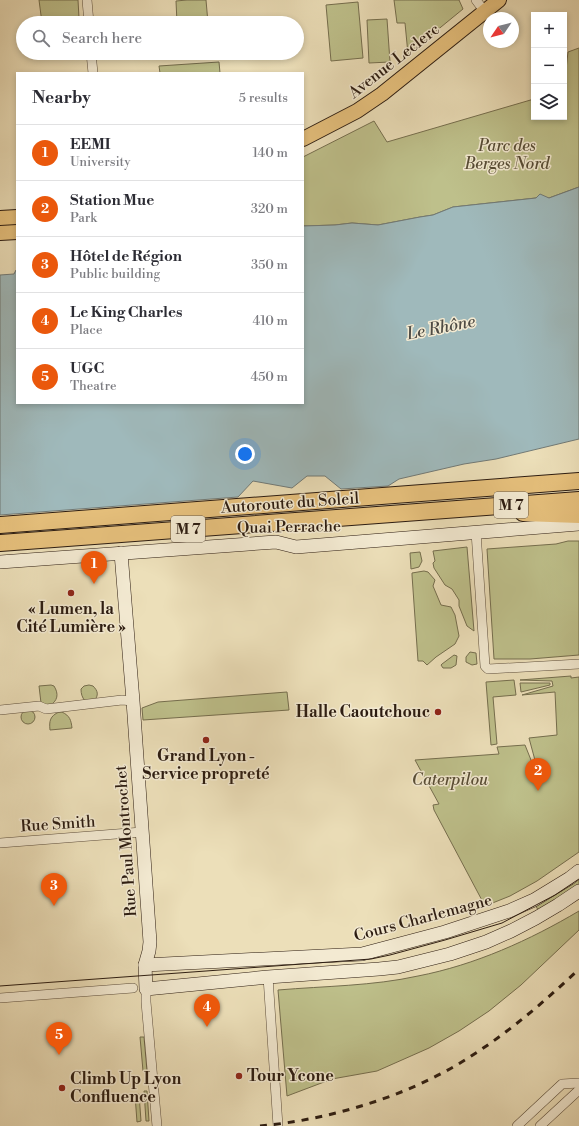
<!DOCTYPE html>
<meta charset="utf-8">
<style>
:root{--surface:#fff;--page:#f2f2f3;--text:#2b2b33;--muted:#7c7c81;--line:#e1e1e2;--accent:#ea580c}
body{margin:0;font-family:"Libre Bodoni",serif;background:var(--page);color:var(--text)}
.controls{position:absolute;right:12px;top:12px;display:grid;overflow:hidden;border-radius:0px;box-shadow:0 2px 6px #0003}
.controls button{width:36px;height:36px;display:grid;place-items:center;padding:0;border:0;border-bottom:1px solid var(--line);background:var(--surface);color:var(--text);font:20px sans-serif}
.compass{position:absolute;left:483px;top:12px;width:36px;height:36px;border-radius:50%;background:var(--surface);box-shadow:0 2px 6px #0003;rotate:235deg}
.you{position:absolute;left:245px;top:454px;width:14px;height:14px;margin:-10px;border:3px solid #fff;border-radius:50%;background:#1a73e8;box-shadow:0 0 0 6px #1a73e833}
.badge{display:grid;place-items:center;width:26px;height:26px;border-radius:50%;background:var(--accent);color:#fff;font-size:13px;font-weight:700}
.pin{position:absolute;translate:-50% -33px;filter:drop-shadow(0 1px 2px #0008)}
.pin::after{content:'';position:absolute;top:21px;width:14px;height:12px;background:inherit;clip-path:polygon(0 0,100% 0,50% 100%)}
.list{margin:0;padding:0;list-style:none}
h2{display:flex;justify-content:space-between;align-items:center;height:52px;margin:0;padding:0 16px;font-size:17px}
h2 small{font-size:13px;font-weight:400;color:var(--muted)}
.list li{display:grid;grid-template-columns:26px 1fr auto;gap:12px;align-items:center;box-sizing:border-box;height:56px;padding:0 16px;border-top:1px solid var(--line)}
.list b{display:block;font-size:15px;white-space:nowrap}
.list p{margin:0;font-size:13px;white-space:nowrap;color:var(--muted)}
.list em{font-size:13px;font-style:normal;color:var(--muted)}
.icon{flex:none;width:22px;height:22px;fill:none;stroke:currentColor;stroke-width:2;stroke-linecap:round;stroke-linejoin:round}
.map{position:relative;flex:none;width:579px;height:1126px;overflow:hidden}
.search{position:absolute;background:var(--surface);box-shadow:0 2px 6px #0003;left:16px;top:16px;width:288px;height:44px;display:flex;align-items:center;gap:10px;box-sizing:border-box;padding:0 14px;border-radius:22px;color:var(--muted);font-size:15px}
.panel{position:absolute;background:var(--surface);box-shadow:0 2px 6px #0003;left:16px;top:72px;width:288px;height:332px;border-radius:0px}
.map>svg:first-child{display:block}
.green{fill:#bec08b;stroke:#756e4e}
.water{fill:#9fb9bb;stroke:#717a77}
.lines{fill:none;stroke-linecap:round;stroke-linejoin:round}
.street-casing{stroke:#5c4d3b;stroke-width:10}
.secondary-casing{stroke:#2c1c11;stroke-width:14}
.primary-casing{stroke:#2c1c11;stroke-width:16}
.highway-casing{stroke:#2c1c11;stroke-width:18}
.street{stroke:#f3ead2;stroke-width:9}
.secondary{stroke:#f3ead2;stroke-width:13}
.primary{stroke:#e6c07c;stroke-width:14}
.highway{stroke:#e6c07c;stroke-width:16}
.tram{stroke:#2c1c11;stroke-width:1}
.rail{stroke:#2c1c11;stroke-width:3;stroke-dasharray:7 7;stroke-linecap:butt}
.poi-dot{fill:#8f2418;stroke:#f3ead2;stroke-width:1.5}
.labels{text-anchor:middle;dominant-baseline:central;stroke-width:3;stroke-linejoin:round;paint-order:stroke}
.shield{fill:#f3ead2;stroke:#685a4b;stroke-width:1}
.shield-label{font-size:15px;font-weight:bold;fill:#2c1c11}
.street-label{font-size:16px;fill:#2c1c11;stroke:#f3ead2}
.park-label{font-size:16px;font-style:italic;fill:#584d36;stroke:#f3ead2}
.poi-label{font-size:16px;font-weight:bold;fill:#2c1c11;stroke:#f3ead2}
.water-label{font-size:17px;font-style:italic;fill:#4e4b44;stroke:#f3ead2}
</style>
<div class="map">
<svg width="579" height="1126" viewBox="0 0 579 1126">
<rect width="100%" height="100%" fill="#ecdfb9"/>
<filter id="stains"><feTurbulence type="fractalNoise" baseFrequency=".005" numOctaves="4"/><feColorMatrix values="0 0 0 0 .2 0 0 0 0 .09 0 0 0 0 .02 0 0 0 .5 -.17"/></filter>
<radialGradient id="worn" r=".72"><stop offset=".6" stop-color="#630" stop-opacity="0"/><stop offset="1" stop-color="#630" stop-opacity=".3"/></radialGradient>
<g class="green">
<polygon points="39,0 78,0 79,18 42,23"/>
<polygon points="187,0 206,0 208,23 177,23 176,1"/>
<polygon points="394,0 459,0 463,9 408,54 405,23 397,23"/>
<polygon points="358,2 363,58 331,61 326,5"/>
<polygon points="387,19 390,62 369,63 367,20"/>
<polygon points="579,48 579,187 549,198 536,198 453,207 433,215 420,217 378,225 352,223 335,225 303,226 303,157 374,121 387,142 534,99 534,117 564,117 564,87 568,52"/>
<polygon points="219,62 220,73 160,73 159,66"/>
<polygon points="568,541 579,541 579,655 530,659 494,659 487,549 556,544"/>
<polygon points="467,547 474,631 467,626 459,606 459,600 452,589 445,585 434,568 433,563 435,561 433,551"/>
<polygon points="420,552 422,561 419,567 411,569 410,553"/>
<polygon points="424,571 428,572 435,580 433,586 441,605 451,607 455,615 459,636 455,644 436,657 427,665 423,661 418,661 412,575 412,573"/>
<polygon points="470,652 476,653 477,664 472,665 466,662 466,657"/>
<polygon points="454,655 457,656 456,665 451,668 443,668 441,665 442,664"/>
<polygon points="571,676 571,678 579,677 579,852 537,881 510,896 485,906 434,810 433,805 439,804 415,760 499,754 497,747 525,745 533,765 536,764 529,738 557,735 555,692 522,695 553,686 552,681 520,680"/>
<polygon points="514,680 516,695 493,697 497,744 491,745 486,682"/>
<polygon points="520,683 550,683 550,685 521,692"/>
<path d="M51,685L54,686C59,694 58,701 49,706L41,703L39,686Z"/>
<path d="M89,685L93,686C98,691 99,695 94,701H85C82,697 81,694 81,689L84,686Z"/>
<polygon points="287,692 289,710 143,720 142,708 158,702"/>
<circle cx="28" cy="717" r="7"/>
<path d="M59,712H62C70,716 71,720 72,728L50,730C49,721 50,716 59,712Z"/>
<polygon points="579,875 579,886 540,913 534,903"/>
<path d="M579,911V930L521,985L489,1011L459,1031L429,1048L377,1071L332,1079L287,1096L278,990C325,986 373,986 418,976C475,965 530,940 579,911Z"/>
<polygon points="140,1037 144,1037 147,1071 143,1071"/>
<polygon points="144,1091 147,1091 149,1121 146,1121"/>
<polygon points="139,1094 141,1121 137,1122 135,1095"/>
</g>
<polygon class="water" points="579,187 579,439 496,459 464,464 399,479 388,486 341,489 325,476 307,476 292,488 253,481 238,497 0,515 0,275 14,274 16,270 17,270 17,403 303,403 303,226 335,225 352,223 378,225 420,217 433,215 453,207 536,198 540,194 549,198"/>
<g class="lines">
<defs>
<g id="street">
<polyline points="87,0 89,23"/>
<polyline points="476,0 485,12"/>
<polyline points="91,53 93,73"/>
<polyline points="476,532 485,666 488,669 579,664"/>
<polyline points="0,710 39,706 46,709 122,700 133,701"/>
<polyline points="0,843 142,832"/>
<polyline points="268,977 278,1126"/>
<polyline points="146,989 146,1002 157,1126"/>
<polyline points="0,998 133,988"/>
<polyline points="517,1126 562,1084 579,1083"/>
<polyline points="540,1126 579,1090"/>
</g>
<g id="secondary">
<polyline points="121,553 133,701 150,942 149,951 145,965 146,989 268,977 379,969 398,967 450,954 486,942 511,931 536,918 558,905 579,891"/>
<polyline points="0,562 276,542 296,547 579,524"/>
<polyline points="145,965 362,954 445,932 509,911 534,900 570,878 579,871"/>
</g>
<g id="primary">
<polyline points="303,139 357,111 382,94 499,0"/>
<polyline points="0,218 17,217"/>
<polyline points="0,233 17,232"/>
</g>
<g id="highway">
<polyline points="523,513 579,515"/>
<polyline points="0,525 579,481"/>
<polyline points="0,543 579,500"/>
</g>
</defs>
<use href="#street" class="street-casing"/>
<use href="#secondary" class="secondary-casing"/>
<use href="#primary" class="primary-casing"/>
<use href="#highway" class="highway-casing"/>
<use href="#street" class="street"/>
<use href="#secondary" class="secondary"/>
<use href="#primary" class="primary"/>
<use href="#highway" class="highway"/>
<polyline class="tram" points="0,986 371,959 390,955 445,940 502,923 555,895 579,879"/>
<path class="rail" d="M260,1126C326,1120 398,1099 455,1066C501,1039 541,1005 579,969"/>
</g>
<g class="poi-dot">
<circle cx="71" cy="593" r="4"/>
<circle cx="438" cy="712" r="4"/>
<circle cx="206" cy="740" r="4"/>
<circle cx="239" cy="1076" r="4"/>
<circle cx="62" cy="1088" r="4"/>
</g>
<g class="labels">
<g class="shield">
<rect x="494" y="492" width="34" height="26" rx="3"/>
<rect x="171" y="516" width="34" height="26" rx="3"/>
</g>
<g class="shield-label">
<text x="511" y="505">M 7</text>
<text x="188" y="529">M 7</text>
</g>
<g class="street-label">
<text transform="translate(394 61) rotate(-38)">Avenue Leclerc</text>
<text transform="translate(290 503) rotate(-4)">Autoroute du Soleil</text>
<text transform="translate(289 527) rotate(-1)">Quai Perrache</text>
<text transform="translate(58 824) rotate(-4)">Rue Smith</text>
<text transform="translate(126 841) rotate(-94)">Rue Paul Montrochet</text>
<text transform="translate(423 918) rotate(-15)">Cours Charlemagne</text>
</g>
<g class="park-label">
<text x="507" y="146">Parc des<tspan x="507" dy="18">Berges Nord</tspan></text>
<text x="450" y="780">Caterpilou</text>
</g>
<g class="poi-label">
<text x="71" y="609">« Lumen, la<tspan x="71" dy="18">Cité Lumière »</tspan></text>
<text x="430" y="712" text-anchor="end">Halle Caoutchouc</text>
<text x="206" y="756">Grand Lyon -<tspan x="206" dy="18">Service propreté</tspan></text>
<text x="247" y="1076" text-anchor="start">Tour Ycone</text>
<text x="70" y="1079" text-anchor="start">Climb Up Lyon<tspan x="70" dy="18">Confluence</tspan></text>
</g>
<g class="water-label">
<text transform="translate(441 328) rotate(-11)">Le Rhône</text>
</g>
</g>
<rect width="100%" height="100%" filter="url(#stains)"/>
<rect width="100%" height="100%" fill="url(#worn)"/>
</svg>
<div class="controls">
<button>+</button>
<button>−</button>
<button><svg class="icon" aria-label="layers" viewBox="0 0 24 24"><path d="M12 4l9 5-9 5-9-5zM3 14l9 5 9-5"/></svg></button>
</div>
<svg class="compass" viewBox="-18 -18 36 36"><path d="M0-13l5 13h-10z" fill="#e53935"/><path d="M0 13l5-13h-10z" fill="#7c7c81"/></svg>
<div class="you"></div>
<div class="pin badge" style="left:94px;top:584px">1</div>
<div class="pin badge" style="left:538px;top:791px">2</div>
<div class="pin badge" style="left:54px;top:906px">3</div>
<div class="pin badge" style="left:207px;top:1027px">4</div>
<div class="pin badge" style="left:59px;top:1055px">5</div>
<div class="search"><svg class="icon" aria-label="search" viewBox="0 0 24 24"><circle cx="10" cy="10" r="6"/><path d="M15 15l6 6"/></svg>Search here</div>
<section class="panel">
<h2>Nearby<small>5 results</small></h2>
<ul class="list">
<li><span class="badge">1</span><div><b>EEMI</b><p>University</p></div><em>140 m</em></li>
<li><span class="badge">2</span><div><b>Station Mue</b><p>Park</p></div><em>320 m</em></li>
<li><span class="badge">3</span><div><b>Hôtel de Région</b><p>Public building</p></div><em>350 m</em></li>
<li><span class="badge">4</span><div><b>Le King Charles</b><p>Place</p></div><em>410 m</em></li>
<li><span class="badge">5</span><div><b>UGC</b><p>Theatre</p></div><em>450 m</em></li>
</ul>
</section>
</div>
